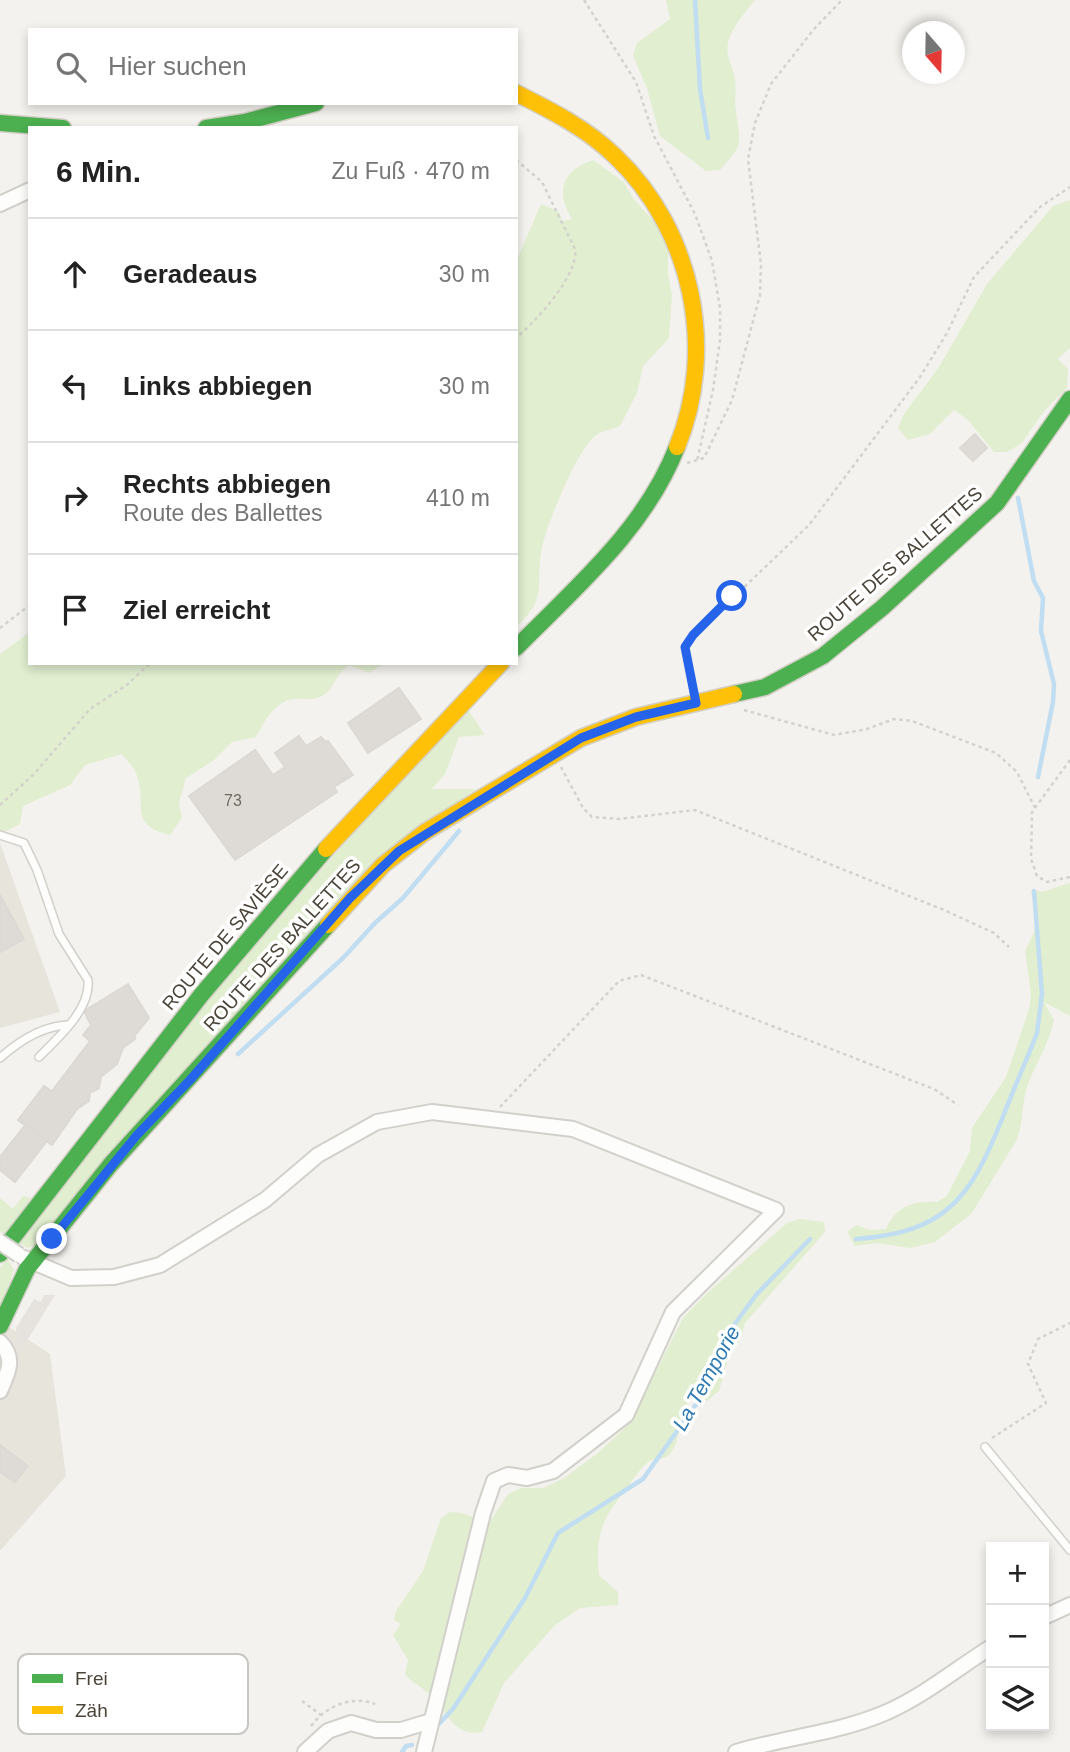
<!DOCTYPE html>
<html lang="de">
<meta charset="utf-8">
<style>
:root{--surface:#fff;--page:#f2f2f2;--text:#222;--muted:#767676;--line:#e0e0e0}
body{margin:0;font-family:Helvetica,sans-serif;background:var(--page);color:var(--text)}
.controls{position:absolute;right:21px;bottom:21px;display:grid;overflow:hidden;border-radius:0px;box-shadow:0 4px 10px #0003}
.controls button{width:63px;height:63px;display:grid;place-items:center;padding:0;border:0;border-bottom:2px solid var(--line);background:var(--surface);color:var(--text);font:35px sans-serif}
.compass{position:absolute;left:902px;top:21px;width:63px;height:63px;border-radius:50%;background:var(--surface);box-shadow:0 4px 10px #0003;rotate:160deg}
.stop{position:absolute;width:21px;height:21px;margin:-16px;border:5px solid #2563eb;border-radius:50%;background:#fff}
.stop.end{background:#2563eb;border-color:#fff;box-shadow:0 2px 7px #0008}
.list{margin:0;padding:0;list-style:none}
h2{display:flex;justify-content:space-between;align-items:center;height:91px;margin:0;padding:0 28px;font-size:30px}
h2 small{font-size:23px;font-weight:400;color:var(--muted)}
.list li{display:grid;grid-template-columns:46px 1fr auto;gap:21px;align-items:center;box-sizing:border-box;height:112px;padding:0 28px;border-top:2px solid var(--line)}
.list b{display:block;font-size:26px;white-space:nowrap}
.list p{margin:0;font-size:23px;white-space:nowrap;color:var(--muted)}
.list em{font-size:23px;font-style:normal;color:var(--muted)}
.icon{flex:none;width:38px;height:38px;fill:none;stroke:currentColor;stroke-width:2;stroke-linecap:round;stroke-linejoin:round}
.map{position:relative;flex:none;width:1070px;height:1752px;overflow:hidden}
.search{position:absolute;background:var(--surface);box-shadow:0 4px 10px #0003;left:28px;top:28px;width:490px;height:77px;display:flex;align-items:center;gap:18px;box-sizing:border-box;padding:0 24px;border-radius:0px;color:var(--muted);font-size:26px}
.panel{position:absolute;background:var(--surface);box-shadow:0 4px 10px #0003;left:28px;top:126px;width:490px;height:539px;border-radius:0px}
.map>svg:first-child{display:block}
.residential{fill:#e7e4dc}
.green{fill:#e1eecf}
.parking{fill:#e6e3df}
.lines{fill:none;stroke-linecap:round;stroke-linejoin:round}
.stream{stroke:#c0ddf1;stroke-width:4.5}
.building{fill:#dedbd6;stroke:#dcd9d4;stroke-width:2}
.lane-casing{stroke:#d2d0cb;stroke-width:10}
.street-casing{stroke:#d2d0cb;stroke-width:18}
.fast-casing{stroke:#d3cfc5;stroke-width:19}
.slow-casing{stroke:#d3cfc5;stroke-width:19}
.path{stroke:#d3d2cc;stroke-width:2.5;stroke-dasharray:3.5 3.5;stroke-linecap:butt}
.lane{stroke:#fdfdfc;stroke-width:7}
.street{stroke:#fdfdfc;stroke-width:14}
.fast{stroke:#4caf50;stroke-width:16}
.slow{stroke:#ffc107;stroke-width:16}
.street-bridge-casing{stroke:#d2d0cb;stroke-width:18;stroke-linecap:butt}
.street-bridge{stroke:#fdfdfc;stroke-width:14}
.route{stroke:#2563eb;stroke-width:9}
.labels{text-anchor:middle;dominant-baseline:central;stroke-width:7;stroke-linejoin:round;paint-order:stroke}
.number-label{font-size:16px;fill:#706a61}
.street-label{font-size:19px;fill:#4b4439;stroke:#fff}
.water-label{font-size:21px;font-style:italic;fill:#2e7ab2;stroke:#fff}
.key{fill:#fff;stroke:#c9c7c4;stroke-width:2}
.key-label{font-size:19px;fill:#4b4439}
</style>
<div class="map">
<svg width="1070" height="1752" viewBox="0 0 1070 1752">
<rect width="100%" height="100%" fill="#f4f2ee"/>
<g class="residential">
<polygon points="0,843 60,1012 0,1028"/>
<polygon points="0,1321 50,1354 66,1476 0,1551"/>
</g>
<g class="green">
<path d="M666,0H755C745,12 733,26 728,42C725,56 733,66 735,79C737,90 734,101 736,112C740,147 745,141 720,170L706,171L660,136L647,88L633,56L637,43L670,19Z"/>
<path d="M593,160L624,182L633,198L658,226L668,252V274L672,295L669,338L643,366L637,393L620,426C613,429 601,431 595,436C578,448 543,532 541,553C536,586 547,601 516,626V262L541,204L559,212L562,221L572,219C555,192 562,170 593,160Z"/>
<polygon points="1070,200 1070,348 1058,359 1068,369 1067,388 1044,411 1022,443 1007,452 994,452 967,419 954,410 930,434 908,440 898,428 904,414 939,367 987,284 1053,206"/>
<path d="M30,632V663H385L369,673L349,665C334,676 335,687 325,694C313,702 307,698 294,699C275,701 264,722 256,737L232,742L214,760L186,778L179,803L182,818L170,835C127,825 148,803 136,773C133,766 126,760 122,754L85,765L70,785L23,806L20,824L0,834V654Z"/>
<polygon points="468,710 485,735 459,737 445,774 432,789 476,789 444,811 37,1244 28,1248 18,1243 213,995 340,848"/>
<path d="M1070,883V1016L1044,1002L1054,1020C1049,1045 1035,1064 1027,1087C1021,1105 1024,1124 1016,1141L972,1213L935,1242L910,1248L876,1243L855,1246L847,1232L857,1225L869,1230L886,1229C895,1206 915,1200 937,1202L947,1196L970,1151L972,1128L1006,1077L1029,1009L1031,994L1025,951L1039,922L1031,893L1033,889L1042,892Z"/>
<polygon points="23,1196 31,1198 5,1235 0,1231 0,1198 13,1209"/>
<path d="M799,1219L824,1222L825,1232L745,1323L741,1338L727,1362L719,1391L707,1401L695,1397C670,1413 686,1434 670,1454C663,1461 657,1457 650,1461C642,1465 637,1475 632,1481C604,1518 595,1527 599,1575L618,1592V1605L580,1608L554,1626L504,1683L482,1732C454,1737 448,1713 431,1696C423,1687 412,1683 405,1674L408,1660L393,1635L401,1624L394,1620L396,1611L423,1571L441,1518L450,1512L462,1513L489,1523L508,1494L521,1488H544L564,1478L598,1453L629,1424L683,1318L704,1296L787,1223Z"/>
<polygon points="7,1258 14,1270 0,1309 0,1268"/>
</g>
<polygon class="parking" points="44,1295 55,1295 22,1349 17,1340 16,1328 34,1299 41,1302"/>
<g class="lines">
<g class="stream">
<polyline points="695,0 700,89 708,138"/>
<polyline points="1018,498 1034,581 1043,598 1041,631 1054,684 1053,702 1038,777"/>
<polyline points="238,1054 343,958 375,923 403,898 459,831"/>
<path d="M856,1239C946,1233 971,1197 1002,1119C1013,1090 1026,1062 1037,1033L1042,994L1034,891"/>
<polyline points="436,1727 453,1709 525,1598 558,1533 643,1479 697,1403 723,1340 756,1295 810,1239"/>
<polyline points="402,1752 406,1746 412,1745"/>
</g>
</g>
<g class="building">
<polygon points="975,434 987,448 973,461 960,448"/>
<polygon points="399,688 421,719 368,753 348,723"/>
<polygon points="299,736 306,746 321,737 326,742 328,741 353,775 334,787 337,792 235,860 189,796 255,750 273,775 285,767 275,753"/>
<polygon points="0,895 24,939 0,952"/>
<polygon points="128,984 149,1018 135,1035 135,1039 123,1048 117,1064 101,1077 99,1088 90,1093 89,1101 77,1109 52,1145 18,1120 44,1086 52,1091 90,1041 83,1035 91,1025 84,1011"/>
<polygon points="26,1124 47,1141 15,1182 0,1170 0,1157"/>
<polygon points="0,1445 28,1466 15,1482 0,1472"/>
</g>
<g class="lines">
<defs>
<g id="lane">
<path d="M0,835L24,843L37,870L59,934L88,980C91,1009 58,1038 39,1057"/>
<path d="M0,1058C19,1041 42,1026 68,1025"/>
<polyline points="985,1447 1070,1550"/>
</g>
<g id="street">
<polyline points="0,204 30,190"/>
<polyline points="24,1258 71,1278 114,1277 160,1265 265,1200 318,1155 377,1122 432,1112 573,1129 776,1210 673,1312 626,1415 553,1471 527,1478 508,1475 494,1481 483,1513 424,1752"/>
<path d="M0,1342C16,1358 8,1373 0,1391"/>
<polyline points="1044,1617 1070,1605"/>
<polyline points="305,1752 328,1731 351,1723 376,1730 401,1730 431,1721"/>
<path d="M736,1752C786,1737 839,1733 887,1712C925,1695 956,1669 991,1647"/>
</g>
<g id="fast">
<polyline points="0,123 63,128"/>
<polyline points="206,128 245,122 316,103"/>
<path d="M516,648C577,586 645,529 677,447"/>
<polyline points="734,694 765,687 823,656 882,608 997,503 1070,399"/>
<polyline points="0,1254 202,994 326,849"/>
<polyline points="0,1326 27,1269 111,1164 328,925"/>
</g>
<g id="slow">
<path d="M516,93C552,111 586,128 615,156C693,230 717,349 677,447"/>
<polyline points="326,849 501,663"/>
<polyline points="328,925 383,865 425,832 581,738 636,717 734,694"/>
</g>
</defs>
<use href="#lane" class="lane-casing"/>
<use href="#street" class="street-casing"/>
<use href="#fast" class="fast-casing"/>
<use href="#slow" class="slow-casing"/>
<g class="path">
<polyline points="584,0 636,82 654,136 695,214 712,261 720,308 720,340 713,390 697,461"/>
<path d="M516,160L542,182L575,249C579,275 536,321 516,338"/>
<polyline points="687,463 704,458 732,400 760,295 761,264 748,159 755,123 771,84 814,29 842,0"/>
<polyline points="0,628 30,605"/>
<polyline points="693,687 685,660 687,642 809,525 920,377 947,333 974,277 1040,207 1070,187"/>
<polyline points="744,710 834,735 867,729 894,719 912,721 996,753 1017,772 1035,808"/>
<polyline points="1070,760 1032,812 1031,859 1037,876 1047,882 1070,877"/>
<polyline points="561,767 583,808 592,817 619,819 695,810 944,910 994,933 1009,947"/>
<polyline points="0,805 34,774 90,709 127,685 150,663"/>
<polyline points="500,1107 619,981 641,975 934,1089 958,1105"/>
<polyline points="992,1438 1046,1403 1028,1364 1038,1339 1070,1323"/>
<polyline points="302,1701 321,1715"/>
<path d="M311,1726C326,1706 352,1695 375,1704"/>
</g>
<use href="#lane" class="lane"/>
<use href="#street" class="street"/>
<use href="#fast" class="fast"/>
<use href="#slow" class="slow"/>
<defs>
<polyline id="street-bridge" points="0,1242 19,1255"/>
</defs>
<use href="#street-bridge" class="street-bridge-casing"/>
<use href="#street-bridge" class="street-bridge"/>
</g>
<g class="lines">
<polyline class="route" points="52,1239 137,1135 190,1080 350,898 399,851 581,738 636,717 696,703 685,647 693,635 732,596"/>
</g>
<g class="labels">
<g class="number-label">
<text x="233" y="800">73</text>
</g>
<g class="street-label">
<text transform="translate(895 564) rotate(-41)">ROUTE DES BALLETTES</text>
<text transform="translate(225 937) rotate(-50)">ROUTE DE SAVIÈSE</text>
<text transform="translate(282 945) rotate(-48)">ROUTE DES BALLETTES</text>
</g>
<g class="water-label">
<text transform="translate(706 1378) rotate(-61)">La Temporie</text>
</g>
</g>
<rect x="18" y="1654" width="230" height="80" rx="10" class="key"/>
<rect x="32" y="1674" width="31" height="9" fill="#4caf50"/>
<rect x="32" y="1706" width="31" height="8" fill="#ffc107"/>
<g class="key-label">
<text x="75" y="1685">Frei</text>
<text x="75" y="1717">Zäh</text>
</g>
</svg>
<div class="controls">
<button>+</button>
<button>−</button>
<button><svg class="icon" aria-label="layers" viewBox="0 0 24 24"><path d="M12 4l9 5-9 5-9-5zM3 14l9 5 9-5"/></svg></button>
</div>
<svg class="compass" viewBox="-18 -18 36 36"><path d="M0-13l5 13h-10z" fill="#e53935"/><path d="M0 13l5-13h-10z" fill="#767676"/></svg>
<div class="stop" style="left:732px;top:596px"></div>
<div class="stop end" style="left:52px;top:1239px"></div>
<div class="search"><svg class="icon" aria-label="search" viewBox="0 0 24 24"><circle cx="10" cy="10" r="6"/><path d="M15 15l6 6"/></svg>Hier suchen</div>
<section class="panel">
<h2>6 Min.<small>Zu Fuß · 470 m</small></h2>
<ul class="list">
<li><svg class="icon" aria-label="ahead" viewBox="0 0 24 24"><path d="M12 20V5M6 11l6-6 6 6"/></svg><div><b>Geradeaus</b></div><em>30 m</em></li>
<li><svg class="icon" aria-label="left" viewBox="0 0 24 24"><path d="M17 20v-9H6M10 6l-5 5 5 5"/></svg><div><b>Links abbiegen</b></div><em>30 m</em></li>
<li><svg class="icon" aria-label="right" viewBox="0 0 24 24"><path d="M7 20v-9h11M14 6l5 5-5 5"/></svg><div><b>Rechts abbiegen</b><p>Route des Ballettes</p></div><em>410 m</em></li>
<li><svg class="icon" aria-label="arrive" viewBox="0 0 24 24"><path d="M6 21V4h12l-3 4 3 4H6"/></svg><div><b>Ziel erreicht</b></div></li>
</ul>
</section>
</div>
